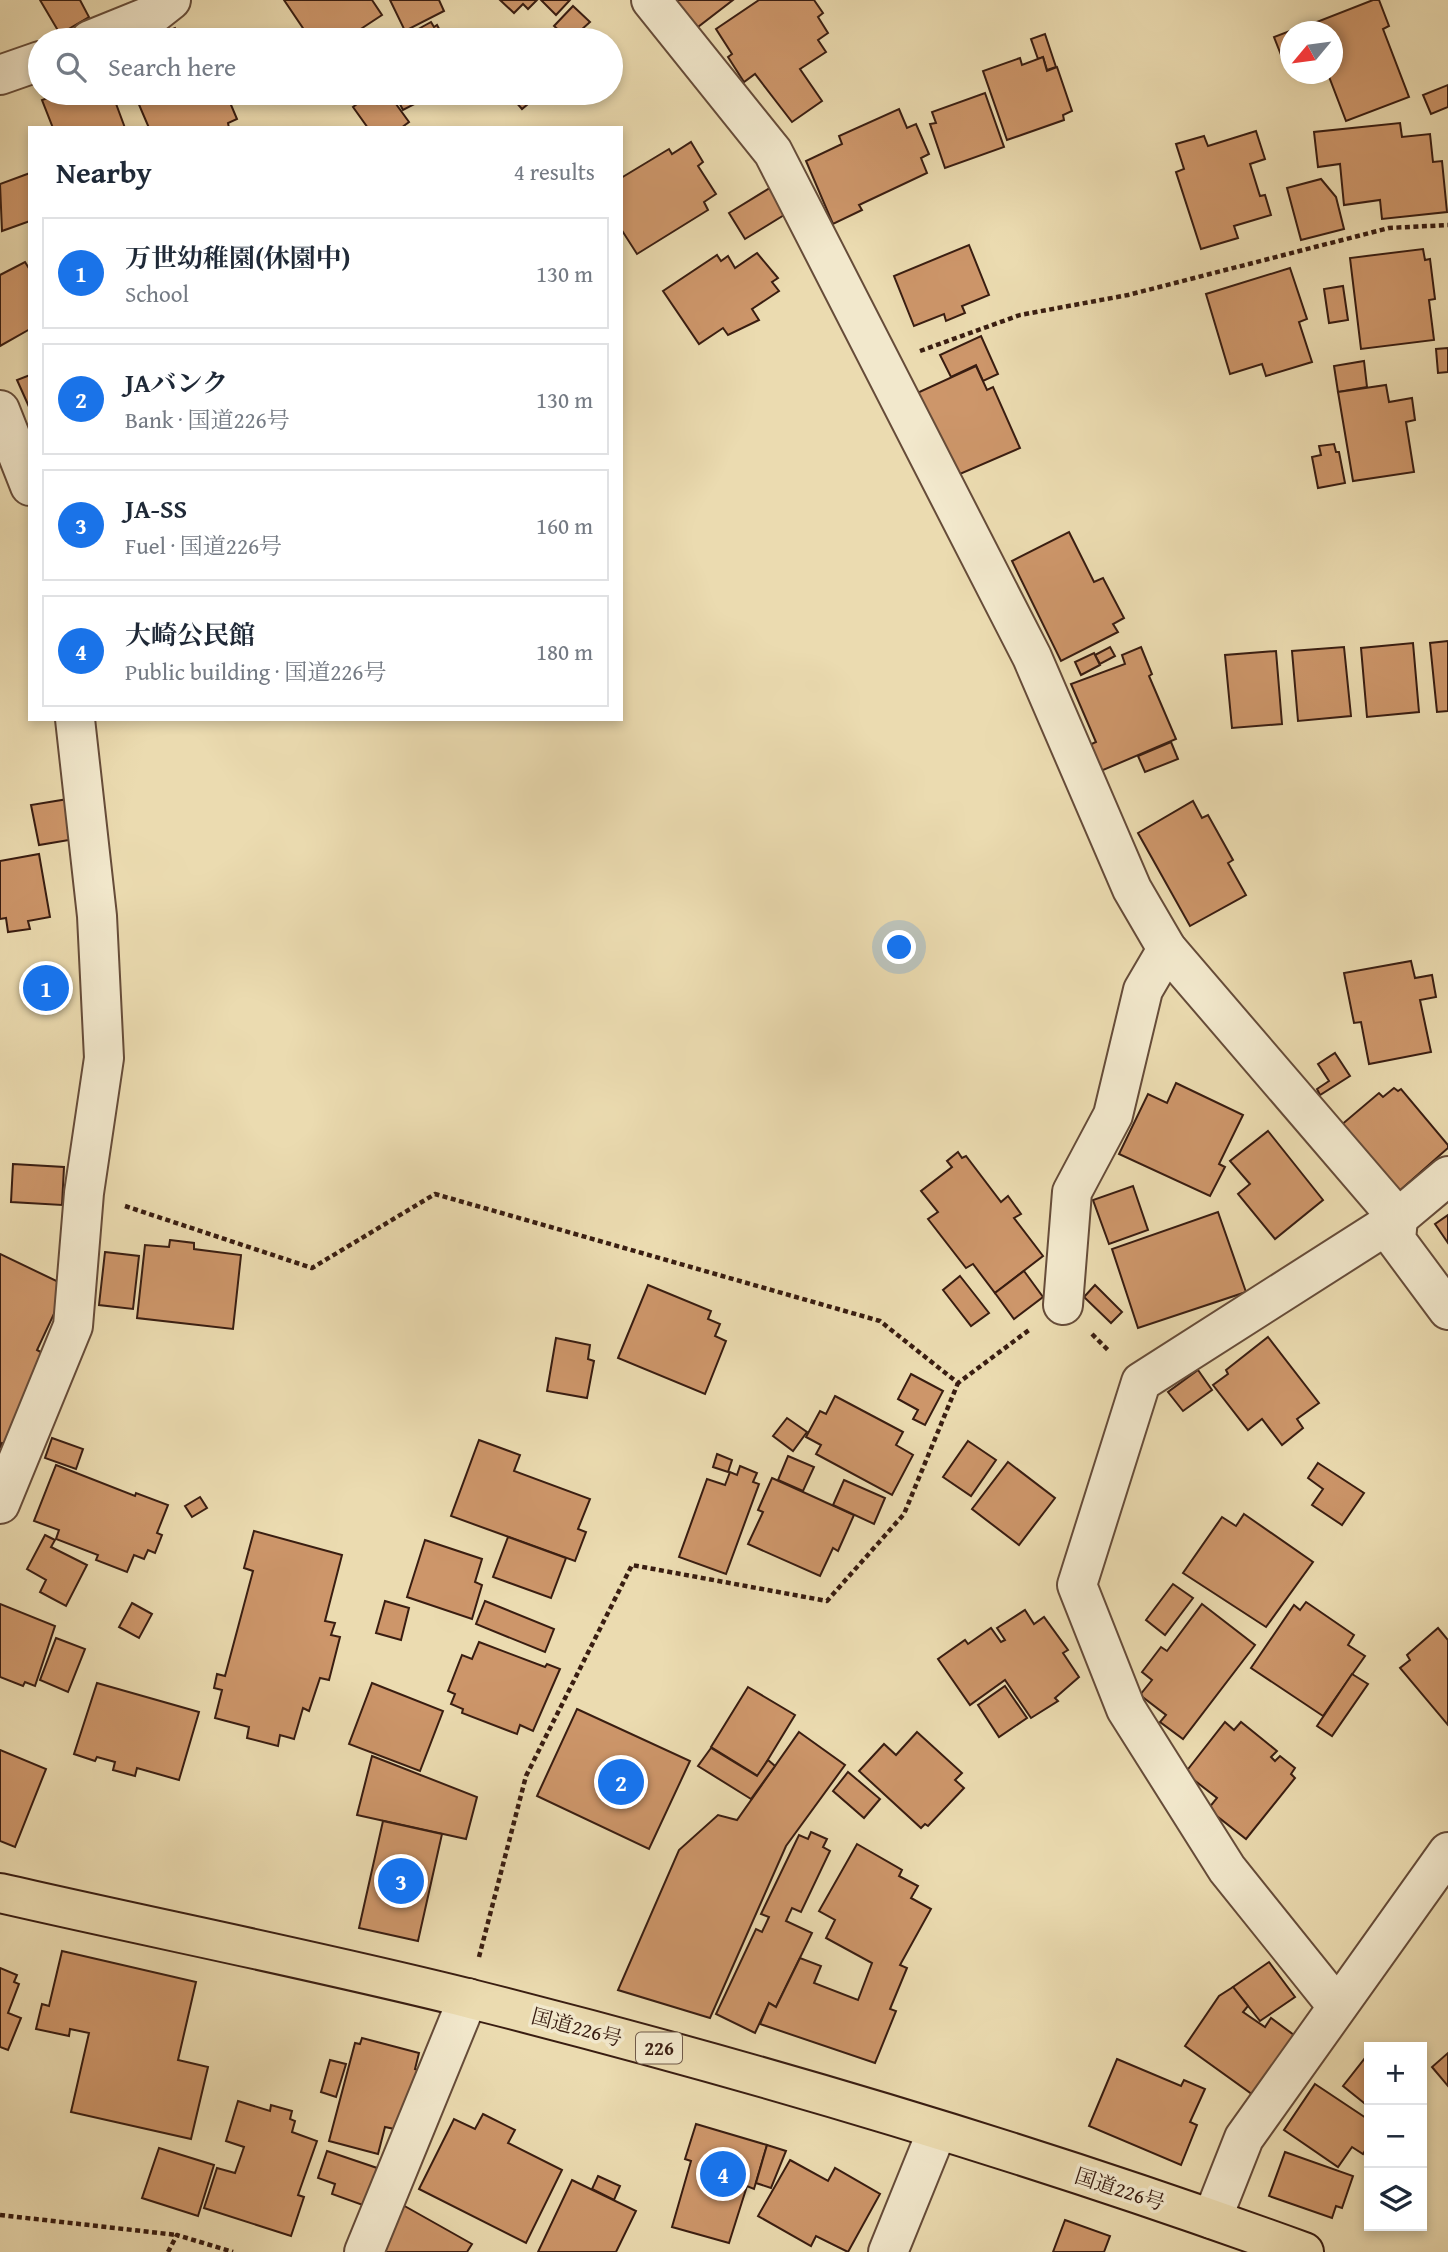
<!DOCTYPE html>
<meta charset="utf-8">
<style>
:root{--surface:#fff;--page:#f6f6f7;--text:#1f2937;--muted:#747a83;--line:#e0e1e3;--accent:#1a73e8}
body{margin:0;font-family:"Gentium Book Plus","Noto Serif JP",serif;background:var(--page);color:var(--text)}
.controls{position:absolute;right:21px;bottom:21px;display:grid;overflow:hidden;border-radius:0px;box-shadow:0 4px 10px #0003}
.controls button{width:63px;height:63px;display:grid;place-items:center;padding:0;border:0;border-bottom:2px solid var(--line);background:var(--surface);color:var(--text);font:35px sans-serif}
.compass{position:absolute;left:1280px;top:21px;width:63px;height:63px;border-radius:50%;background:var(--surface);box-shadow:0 4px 10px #0003;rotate:241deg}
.you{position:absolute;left:900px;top:948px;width:24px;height:24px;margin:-18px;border:5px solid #fff;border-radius:50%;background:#1a73e8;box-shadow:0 0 0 10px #1a73e833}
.badge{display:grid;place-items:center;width:46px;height:46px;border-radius:50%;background:var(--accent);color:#fff;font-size:23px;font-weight:700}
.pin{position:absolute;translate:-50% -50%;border:4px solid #fff;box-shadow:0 2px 7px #0006}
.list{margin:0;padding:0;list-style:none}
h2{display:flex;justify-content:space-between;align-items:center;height:91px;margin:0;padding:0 28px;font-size:30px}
h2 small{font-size:23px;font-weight:400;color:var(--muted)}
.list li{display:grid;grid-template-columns:46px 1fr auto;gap:21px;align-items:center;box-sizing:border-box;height:112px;margin:0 14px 14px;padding:0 14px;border:2px solid var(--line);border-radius:0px}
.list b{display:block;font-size:26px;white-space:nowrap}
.list p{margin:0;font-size:23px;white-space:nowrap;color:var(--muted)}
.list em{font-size:23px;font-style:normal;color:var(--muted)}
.icon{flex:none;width:38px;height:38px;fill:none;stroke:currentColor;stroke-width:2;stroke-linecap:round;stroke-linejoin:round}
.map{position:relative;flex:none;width:1448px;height:2252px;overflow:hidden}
.search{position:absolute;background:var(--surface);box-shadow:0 4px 10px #0003;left:28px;top:28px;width:595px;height:77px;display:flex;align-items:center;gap:18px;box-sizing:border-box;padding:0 24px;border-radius:38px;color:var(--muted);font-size:26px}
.panel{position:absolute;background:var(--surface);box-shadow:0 4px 10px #0003;left:28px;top:126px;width:595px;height:595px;border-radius:0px}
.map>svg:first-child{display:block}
.building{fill:#cd966a;stroke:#391d11;stroke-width:2}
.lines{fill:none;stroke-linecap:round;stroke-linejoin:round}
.minor-casing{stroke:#664c39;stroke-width:42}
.highway-casing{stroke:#391d11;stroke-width:42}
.path{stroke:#391d11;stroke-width:4.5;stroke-dasharray:5 3.5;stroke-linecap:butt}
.minor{stroke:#f2e8cc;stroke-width:38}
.highway{stroke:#ebdbb0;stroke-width:38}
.labels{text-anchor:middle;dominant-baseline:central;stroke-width:7;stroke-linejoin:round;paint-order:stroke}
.shield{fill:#f2e8cc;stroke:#705a49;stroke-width:2}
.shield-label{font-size:19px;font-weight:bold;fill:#391d11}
.street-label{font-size:21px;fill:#391d11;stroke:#f2e8cc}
</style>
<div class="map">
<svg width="1448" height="2252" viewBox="0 0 1448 2252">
<rect width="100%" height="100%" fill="#ebdbb0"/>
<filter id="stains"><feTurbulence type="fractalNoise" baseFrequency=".00286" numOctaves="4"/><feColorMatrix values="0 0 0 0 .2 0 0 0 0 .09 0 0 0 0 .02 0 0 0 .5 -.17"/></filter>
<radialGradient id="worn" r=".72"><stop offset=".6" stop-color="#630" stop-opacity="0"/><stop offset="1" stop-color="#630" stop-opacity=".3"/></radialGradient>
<g class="building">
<polygon points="40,0 80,0 89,17 60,34"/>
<polygon points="284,0 372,0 382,15 344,40 339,34 330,40 311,40"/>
<polygon points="390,0 439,0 444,11 405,31"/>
<polygon points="500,0 537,0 528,9 523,4 514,13"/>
<polygon points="541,0 570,0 556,15"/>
<polygon points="671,0 733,0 694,30"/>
<polygon points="759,0 814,0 823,13 818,17 828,33 818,40 826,52 800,69 822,101 792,122 755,74 744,82 728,57 732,54 716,29"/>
<polygon points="1373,0 1379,0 1389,26 1383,29 1409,97 1346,121 1328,74 1332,74 1332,32 1312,32 1309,25"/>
<polygon points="573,6 590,22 570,40 554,26"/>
<polygon points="431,22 434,27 437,25 445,40 408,40 414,36 413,32"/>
<polygon points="175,28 181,40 146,40"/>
<polygon points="1295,29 1296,32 1290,32 1290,63 1285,65 1274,37"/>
<polygon points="1045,34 1056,67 1047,70 1043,57 1038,59 1031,39"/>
<polygon points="1043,57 1047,71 1057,67 1072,111 1063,115 1064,120 1007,140 983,71 1020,58 1022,65"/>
<polygon points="1448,85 1448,107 1431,114 1423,95"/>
<polygon points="61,93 112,93 125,128 53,128 42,100"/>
<polygon points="134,93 226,93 237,119 228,123 229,128 149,128"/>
<polygon points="372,93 388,93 409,122 401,128 368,128 353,107"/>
<polygon points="394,93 431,93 432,95 403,110"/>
<polygon points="508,93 541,93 522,109"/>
<polygon points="985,93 1004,147 945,168 930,124 936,123 932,112"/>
<polygon points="899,109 907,128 916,124 929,154 921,158 927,173 859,205 862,210 833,224 806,161 842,144 839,136"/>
<polygon points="1400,123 1402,137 1430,134 1433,162 1442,161 1447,212 1382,219 1380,200 1344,205 1340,164 1318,167 1314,132"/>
<polygon points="1256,131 1265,159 1250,164 1260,196 1265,195 1271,215 1234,226 1238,238 1201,249 1176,172 1184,169 1176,144 1204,136 1208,146"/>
<polygon points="691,142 703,162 698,166 716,194 704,202 708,210 637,254 621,229 621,178 669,149 672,154"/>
<polygon points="30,173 30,221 2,231 0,184"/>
<polygon points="1321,179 1336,197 1344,229 1301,240 1287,188"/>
<polygon points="773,186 789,212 745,239 729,213"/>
<polygon points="969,245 989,295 962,306 965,313 946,321 944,314 914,326 894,276"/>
<polygon points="1423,249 1425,260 1430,259 1435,299 1429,300 1434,340 1361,349 1350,258"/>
<polygon points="757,253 778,278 772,282 779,291 752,309 759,320 728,335 723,328 699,344 663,291 717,255 721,261 728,256 735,268"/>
<polygon points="25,262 30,270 30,329 0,346 0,275"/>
<polygon points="1290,268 1307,319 1299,322 1312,362 1266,376 1262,364 1230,374 1206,294"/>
<polygon points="1343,286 1348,320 1329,323 1324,289"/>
<polygon points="981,336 998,374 983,381 976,365 951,377 940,355"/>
<polygon points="1448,348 1448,372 1438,373 1436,349"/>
<polygon points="1364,361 1367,387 1338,392 1334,366"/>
<polygon points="976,366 987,390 993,387 1020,448 953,477 915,394"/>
<polygon points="30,375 30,409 17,380"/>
<polygon points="1386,385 1389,402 1412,398 1415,420 1406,422 1414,472 1353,481 1338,392"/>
<polygon points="1334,444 1336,452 1339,452 1345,483 1318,488 1312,457 1321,455 1319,446"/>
<polygon points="1069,532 1094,582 1103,578 1124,618 1113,624 1118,632 1061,661 1012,561"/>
<polygon points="1448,641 1448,711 1437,712 1430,643"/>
<polygon points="1413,643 1419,712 1367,717 1361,648"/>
<polygon points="1110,647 1115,656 1100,664 1095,655"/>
<polygon points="1141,647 1152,674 1149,676 1176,739 1096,773 1085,747 1096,742 1071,684 1125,664 1122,655"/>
<polygon points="1344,647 1351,716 1298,721 1292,651"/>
<polygon points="1276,651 1282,724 1232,728 1225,655"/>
<polygon points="1094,653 1100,665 1081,675 1075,662"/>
<polygon points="1171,742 1178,759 1145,772 1138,756"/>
<polygon points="68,799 75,839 39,845 31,805"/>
<polygon points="1193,801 1202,818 1208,815 1233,860 1228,863 1246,895 1190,926 1138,833"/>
<polygon points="39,854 50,917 28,921 30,929 8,932 6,918 0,919 0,861"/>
<polygon points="1411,961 1415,978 1432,975 1436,997 1420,1000 1431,1052 1369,1064 1361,1022 1354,1023 1344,973"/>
<polygon points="1335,1053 1350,1076 1320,1095 1317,1089 1329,1081 1318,1064"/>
<polygon points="1176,1083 1243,1115 1219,1164 1225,1167 1210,1196 1119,1154 1148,1094 1167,1103"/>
<polygon points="1394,1088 1398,1091 1401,1089 1448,1145 1448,1148 1397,1193 1340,1126 1379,1093 1383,1097"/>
<polygon points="1268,1131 1323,1200 1275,1239 1238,1194 1250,1184 1230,1161"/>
<polygon points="958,1152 962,1158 966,1156 1001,1202 1008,1196 1021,1214 1014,1218 1043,1256 995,1293 973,1264 966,1268 928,1219 938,1212 921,1191 952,1167 947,1161"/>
<polygon points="13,1164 64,1167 62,1205 11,1202"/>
<polygon points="1133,1186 1148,1230 1109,1244 1093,1200"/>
<polygon points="1218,1212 1246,1292 1138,1328 1112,1249"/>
<polygon points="1448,1215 1448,1243 1435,1224"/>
<polygon points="170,1240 194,1243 194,1249 241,1255 233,1329 137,1318 145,1245 169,1247"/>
<polygon points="105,1252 139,1256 133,1309 99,1305"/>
<polygon points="0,1254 67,1286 37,1350 48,1356 5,1444 2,1443 0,1448"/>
<polygon points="1024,1271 1043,1297 1014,1319 995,1293"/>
<polygon points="960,1276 989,1313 971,1326 943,1290"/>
<polygon points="648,1285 711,1311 708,1319 720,1324 715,1336 726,1341 705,1394 618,1358"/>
<polygon points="1095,1285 1122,1312 1111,1323 1084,1297"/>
<polygon points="1268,1337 1319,1403 1297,1419 1303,1428 1282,1445 1262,1419 1248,1430 1213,1385 1228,1374 1226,1370"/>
<polygon points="556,1338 590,1345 588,1359 594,1361 587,1398 547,1391"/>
<polygon points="1198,1370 1212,1390 1183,1411 1168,1392"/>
<polygon points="911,1374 943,1391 925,1425 913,1419 918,1410 898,1399"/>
<polygon points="835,1396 903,1432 896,1445 913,1455 892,1495 816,1454 821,1445 806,1437 820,1411 826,1414"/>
<polygon points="787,1418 807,1432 793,1451 773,1436"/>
<polygon points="52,1438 83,1449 76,1469 45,1458"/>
<polygon points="479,1440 520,1455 514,1471 590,1499 578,1529 586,1532 575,1561 451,1516"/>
<polygon points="968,1441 996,1460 971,1496 943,1477"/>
<polygon points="717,1454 732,1460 728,1472 713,1467"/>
<polygon points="788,1456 814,1467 803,1491 778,1480"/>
<polygon points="1008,1462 1055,1498 1019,1545 972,1509"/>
<polygon points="1318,1463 1364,1493 1342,1525 1312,1505 1323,1489 1308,1478"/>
<polygon points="56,1465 135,1496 136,1493 168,1505 157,1533 162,1535 155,1553 148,1550 144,1559 134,1555 127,1572 96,1560 98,1555 56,1539 59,1530 34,1521"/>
<polygon points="740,1466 757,1473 753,1482 759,1484 726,1574 679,1557 707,1479 725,1485 730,1472 737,1475"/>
<polygon points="772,1478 854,1515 838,1551 833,1548 820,1576 748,1544 763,1512 758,1510"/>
<polygon points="844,1480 885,1498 874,1524 833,1505"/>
<polygon points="200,1497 207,1508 192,1517 185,1506"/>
<polygon points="1244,1514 1313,1562 1266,1627 1183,1573 1222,1517 1236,1526"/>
<polygon points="254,1531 342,1555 325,1621 335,1623 331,1635 340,1637 329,1680 320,1678 309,1711 303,1708 294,1739 280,1735 278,1746 247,1738 249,1727 215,1718 222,1690 214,1688 217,1674 225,1676 253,1571 244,1568"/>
<polygon points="45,1535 55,1540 51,1547 87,1565 66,1606 40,1592 46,1580 27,1569"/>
<polygon points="508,1537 566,1558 551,1598 493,1577"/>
<polygon points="425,1540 482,1559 475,1582 482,1585 472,1619 407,1597"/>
<polygon points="1173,1584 1193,1598 1165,1635 1146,1620"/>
<polygon points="385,1601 409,1608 401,1640 376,1633"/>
<polygon points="485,1601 554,1629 545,1652 476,1624"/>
<polygon points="1306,1602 1354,1635 1348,1645 1365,1656 1323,1716 1251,1668 1294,1605 1300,1610"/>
<polygon points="132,1603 152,1614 139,1638 119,1627"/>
<polygon points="0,1604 55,1626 35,1686 25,1682 23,1686 0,1677"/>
<polygon points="1202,1604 1255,1645 1183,1739 1160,1722 1166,1715 1140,1695 1152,1680 1142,1672 1161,1647 1167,1651"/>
<polygon points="1025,1610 1034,1624 1044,1617 1068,1650 1063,1653 1079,1677 1055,1698 1058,1701 1031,1718 1005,1680 970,1705 938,1659 965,1640 968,1644 991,1628 1001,1642 1005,1640 997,1628"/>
<polygon points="1438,1628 1448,1640 1448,1725 1400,1668 1410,1660 1407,1655"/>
<polygon points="56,1638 85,1649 68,1692 40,1680"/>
<polygon points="479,1642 545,1667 547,1664 560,1669 533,1731 520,1725 517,1734 462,1713 463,1709 451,1704 455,1694 448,1691 462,1655 472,1659"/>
<polygon points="1352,1674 1368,1684 1332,1736 1317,1726"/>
<polygon points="97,1683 199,1712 179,1780 137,1768 135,1776 113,1770 115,1762 97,1757 95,1761 74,1754"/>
<polygon points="372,1683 443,1711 420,1771 349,1744"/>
<polygon points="1005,1686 1027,1718 999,1737 978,1705"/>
<polygon points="748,1687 795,1715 758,1776 711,1747"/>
<polygon points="577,1709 690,1761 649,1849 537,1796"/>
<polygon points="1225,1722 1234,1730 1241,1722 1277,1751 1271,1757 1275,1761 1280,1756 1295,1768 1291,1774 1295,1778 1246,1839 1208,1809 1217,1798 1185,1773"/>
<polygon points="799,1732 845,1765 786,1846 710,2018 618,1990 679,1850 718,1815 737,1820"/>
<polygon points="917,1732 962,1773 955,1780 964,1788 928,1826 925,1824 921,1828 859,1771 884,1744 896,1755"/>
<polygon points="711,1748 757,1776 768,1760 775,1766 751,1799 698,1766"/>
<polygon points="0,1750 46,1769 15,1847 0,1841"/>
<polygon points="372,1756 477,1797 466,1839 357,1815"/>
<polygon points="848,1772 880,1799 864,1818 833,1791"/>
<polygon points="383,1821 442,1834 418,1941 359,1928"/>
<polygon points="811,1832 827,1839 823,1847 830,1851 801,1912 792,1908 786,1921 812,1933 776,2007 769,2003 755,2033 716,2014 756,1929 762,1932 769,1917 761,1914 799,1835 808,1839"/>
<polygon points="857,1844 902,1870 899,1876 918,1886 911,1898 931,1909 900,1965 907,1968 890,2009 896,2011 875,2063 760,2024 769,2003 776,2007 800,1958 821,1966 814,1983 858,2000 872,1963 826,1938 835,1920 819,1911"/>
<polygon points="62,1951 196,1982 178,2060 208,2067 191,2139 71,2112 89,2033 70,2029 69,2036 36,2029 42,2004 49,2006"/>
<polygon points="1269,1962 1295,1997 1260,2021 1233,1987"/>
<polygon points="0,1968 17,1975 14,1982 19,1984 8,2013 21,2018 8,2050 0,2047"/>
<polygon points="1233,1987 1248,2006 1243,2012 1265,2027 1271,2018 1298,2038 1256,2097 1185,2046 1219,1996"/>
<polygon points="362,2038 419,2053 415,2069 422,2071 399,2130 385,2127 378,2154 329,2141 355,2043 360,2044"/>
<polygon points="1369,2053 1369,2107 1343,2086"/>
<polygon points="1448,2053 1448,2086 1432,2067"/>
<polygon points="1117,2059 1181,2086 1184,2080 1205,2089 1190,2122 1197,2125 1181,2165 1089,2126"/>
<polygon points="330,2060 346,2064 336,2097 321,2092"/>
<polygon points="1315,2084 1369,2120 1369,2144 1363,2154 1352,2147 1338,2167 1284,2130"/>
<polygon points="238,2101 270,2111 271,2105 292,2111 290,2119 295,2121 292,2132 317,2141 298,2195 304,2197 291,2236 204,2208 217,2168 235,2173 244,2147 226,2141"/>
<polygon points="483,2114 515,2130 508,2143 562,2170 526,2243 419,2189 454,2119 475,2129"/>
<polygon points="696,2124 767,2145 754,2189 747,2186 729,2243 672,2227 691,2161 685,2159"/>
<polygon points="767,2145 786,2151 771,2188 756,2183"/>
<polygon points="159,2148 214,2165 198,2216 142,2198"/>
<polygon points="327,2151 383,2170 371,2208 332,2194 335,2184 318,2178"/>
<polygon points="1285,2152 1353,2176 1342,2208 1336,2206 1332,2218 1269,2196"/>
<polygon points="790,2160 828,2181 835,2168 880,2194 848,2252 816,2236 811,2246 758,2216"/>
<polygon points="598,2176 620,2186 614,2200 592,2189"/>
<polygon points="572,2180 636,2211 616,2252 538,2252"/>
<polygon points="401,2204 472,2244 467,2252 374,2252"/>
<polygon points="1065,2220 1110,2236 1104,2252 1053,2252"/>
</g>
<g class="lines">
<defs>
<g id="minor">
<polyline points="651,0 773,152 1032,657 1132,889 1167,949 1398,1218 1396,1240 1448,1310"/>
<polyline points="90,40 152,15 171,0"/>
<polyline points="0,75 40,61"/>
<polyline points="0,410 30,486"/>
<polyline points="1063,1305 1072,1192 1113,1115 1143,990 1167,949"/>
<polyline points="0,1504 73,1326 84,1193 104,1058 97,916 75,719"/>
<polyline points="1337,2006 1227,1869 1126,1709 1077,1585 1141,1382 1398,1218 1448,1176"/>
<polyline points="1212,2219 1244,2138 1448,1852"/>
<polyline points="364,2252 468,1998"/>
<polyline points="888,2252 937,2131"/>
</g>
<path id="highway" d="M0,1893C157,1929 315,1960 471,1999C752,2070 1032,2153 1304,2252"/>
</defs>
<use href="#minor" class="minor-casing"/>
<use href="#highway" class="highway-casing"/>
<g class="path">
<polyline points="920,351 1020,315 1128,295 1389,228 1448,225"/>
<polyline points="125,1206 312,1268 435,1194 880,1321 958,1383 1029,1330"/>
<polyline points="1092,1334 1110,1352"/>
<polyline points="479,1957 526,1776 632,1565 827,1601 904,1514 958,1383"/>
<polyline points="0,2215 177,2235"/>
<polyline points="168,2252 177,2235 233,2252"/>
</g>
<use href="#minor" class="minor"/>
<use href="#highway" class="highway"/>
</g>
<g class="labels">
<rect class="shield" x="636" y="2032.5" width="46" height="31" rx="5"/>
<g class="shield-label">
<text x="659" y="2048">226</text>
</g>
<g class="street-label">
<text transform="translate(577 2027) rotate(15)">国道226号</text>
<text transform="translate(1120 2189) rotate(18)">国道226号</text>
</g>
</g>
<rect width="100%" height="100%" filter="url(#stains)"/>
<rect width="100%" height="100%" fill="url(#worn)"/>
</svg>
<div class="controls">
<button>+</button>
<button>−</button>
<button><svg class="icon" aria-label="layers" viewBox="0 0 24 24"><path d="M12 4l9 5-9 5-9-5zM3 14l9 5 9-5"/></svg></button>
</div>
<svg class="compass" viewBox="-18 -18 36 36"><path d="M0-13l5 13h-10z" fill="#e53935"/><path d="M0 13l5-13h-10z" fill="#747a83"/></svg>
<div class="you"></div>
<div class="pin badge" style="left:46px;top:988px">1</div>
<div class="pin badge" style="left:621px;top:1782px">2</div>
<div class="pin badge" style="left:401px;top:1881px">3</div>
<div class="pin badge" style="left:723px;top:2174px">4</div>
<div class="search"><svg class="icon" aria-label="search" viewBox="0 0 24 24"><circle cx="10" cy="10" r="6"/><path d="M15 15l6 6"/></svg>Search here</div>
<section class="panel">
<h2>Nearby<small>4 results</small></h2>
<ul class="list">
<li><span class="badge">1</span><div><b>万世幼稚園(休園中)</b><p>School</p></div><em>130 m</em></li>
<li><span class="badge">2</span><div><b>JAバンク</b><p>Bank · 国道226号</p></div><em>130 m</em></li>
<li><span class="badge">3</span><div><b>JA-SS</b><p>Fuel · 国道226号</p></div><em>160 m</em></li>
<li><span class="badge">4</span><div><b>大崎公民館</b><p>Public building · 国道226号</p></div><em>180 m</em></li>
</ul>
</section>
</div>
